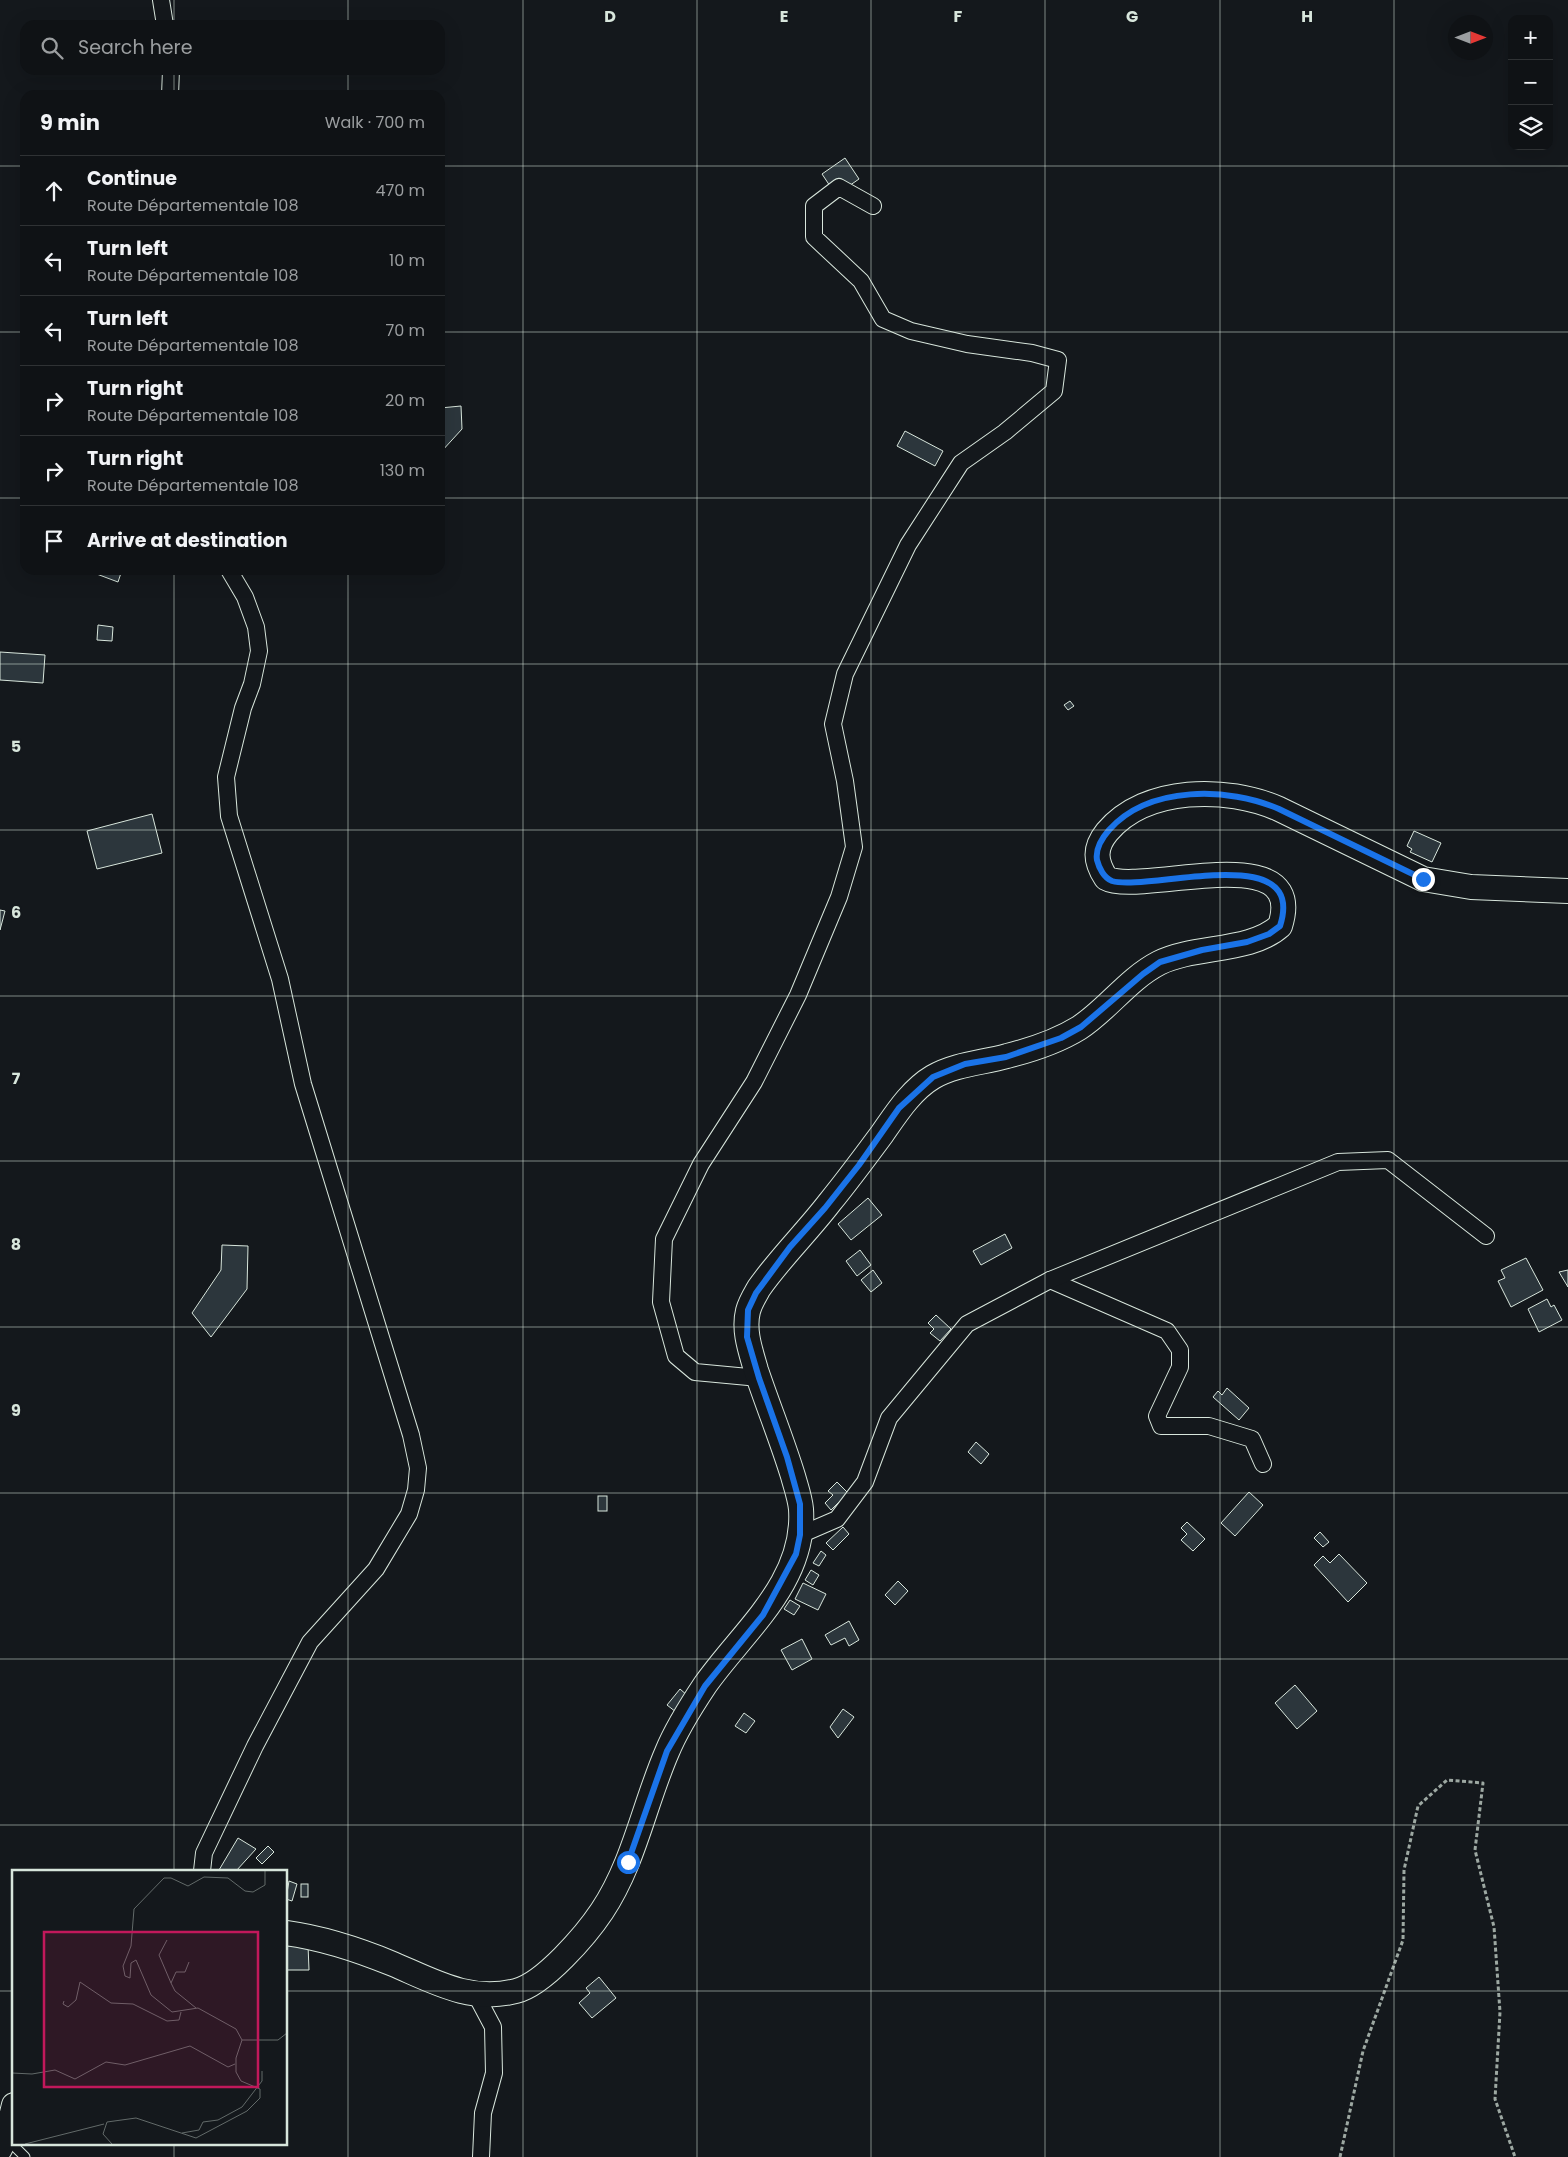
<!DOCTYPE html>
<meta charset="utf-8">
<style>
:root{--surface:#0f1215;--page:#1d2022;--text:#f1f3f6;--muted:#9b9ea0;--line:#2f3234}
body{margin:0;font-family:Poppins,sans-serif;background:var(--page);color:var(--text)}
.controls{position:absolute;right:15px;top:15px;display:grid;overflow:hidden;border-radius:10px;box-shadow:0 5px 20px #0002}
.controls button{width:45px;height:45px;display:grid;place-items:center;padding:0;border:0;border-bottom:1px solid var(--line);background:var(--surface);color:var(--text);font:25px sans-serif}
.compass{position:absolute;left:1448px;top:15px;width:45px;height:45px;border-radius:50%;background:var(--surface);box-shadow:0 5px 20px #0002;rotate:90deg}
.stop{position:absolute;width:15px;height:15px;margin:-11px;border:4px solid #1a73e8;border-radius:50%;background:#fff}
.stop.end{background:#1a73e8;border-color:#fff;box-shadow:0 1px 5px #0008}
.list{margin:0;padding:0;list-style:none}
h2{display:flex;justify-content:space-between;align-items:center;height:65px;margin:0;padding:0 20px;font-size:21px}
h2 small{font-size:16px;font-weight:400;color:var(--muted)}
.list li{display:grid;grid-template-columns:32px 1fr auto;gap:15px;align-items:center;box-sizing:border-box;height:70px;padding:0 20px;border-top:1px solid var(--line)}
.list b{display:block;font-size:19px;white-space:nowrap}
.list p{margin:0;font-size:16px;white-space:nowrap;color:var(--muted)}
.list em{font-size:16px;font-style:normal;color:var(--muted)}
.icon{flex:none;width:28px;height:28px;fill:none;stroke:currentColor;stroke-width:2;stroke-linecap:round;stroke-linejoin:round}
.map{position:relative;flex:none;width:1568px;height:2157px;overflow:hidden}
.search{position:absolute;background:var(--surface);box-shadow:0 5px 20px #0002;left:20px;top:20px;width:425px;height:55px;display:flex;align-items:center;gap:12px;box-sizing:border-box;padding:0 18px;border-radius:15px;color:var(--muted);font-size:19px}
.panel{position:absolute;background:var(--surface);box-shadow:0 5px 20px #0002;left:20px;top:90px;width:425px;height:485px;border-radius:15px}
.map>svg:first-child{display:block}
.building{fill:#2c363c;stroke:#d8e6dc}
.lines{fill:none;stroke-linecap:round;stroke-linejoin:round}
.service-casing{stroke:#d8e6dc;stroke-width:11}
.minor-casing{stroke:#d8e6dc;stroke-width:18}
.secondary-casing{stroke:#d8e6dc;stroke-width:26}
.path{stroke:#9da8a2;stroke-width:3;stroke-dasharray:4 2.5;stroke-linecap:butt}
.service{stroke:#14181c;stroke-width:9}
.minor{stroke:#14181c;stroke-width:16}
.secondary{stroke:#14181c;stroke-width:24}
.route{stroke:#1a73e8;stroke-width:6}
.grid{fill:none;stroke:#d8e6dc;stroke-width:1;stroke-opacity:0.55}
.inset-road{fill:none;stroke:#626a69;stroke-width:1}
.view{fill:#c2185b;fill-opacity:0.15;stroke:#c2185b;stroke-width:2.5}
.inset-edge{fill:none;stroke:#d8e6dc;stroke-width:2.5}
.grid-label{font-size:16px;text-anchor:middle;font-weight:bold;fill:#d8e6dc;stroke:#14181c;stroke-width:4;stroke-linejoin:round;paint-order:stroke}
</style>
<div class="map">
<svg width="1568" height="2157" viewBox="0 0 1568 2157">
<rect width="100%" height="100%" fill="#14181c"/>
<g class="building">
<polygon points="845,158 859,179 836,195 822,174"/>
<polygon points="461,406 462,429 441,452 440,408"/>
<polygon points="905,431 943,451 935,466 897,446"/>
<polygon points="86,570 122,570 118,582"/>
<polygon points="98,625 113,627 112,641 97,640"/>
<polygon points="0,652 45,655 43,683 0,680"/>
<polygon points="1070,701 1074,706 1068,710 1064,705"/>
<polygon points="152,814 162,853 97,869 87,831"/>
<polygon points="1414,831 1441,843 1432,862 1410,852 1412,849 1407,846"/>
<polygon points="0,910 5,911 0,930"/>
<polygon points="868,1198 882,1215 851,1240 838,1224"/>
<polygon points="1005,1234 1012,1248 981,1265 973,1251"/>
<polygon points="222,1245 248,1246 247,1289 211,1337 192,1313 221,1270"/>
<polygon points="860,1250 871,1265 857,1276 846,1261"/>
<polygon points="1526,1258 1543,1290 1511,1307 1498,1281 1505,1278 1501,1270"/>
<polygon points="873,1270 882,1283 871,1292 861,1280"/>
<polygon points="1568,1270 1568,1287 1559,1272"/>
<polygon points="1547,1299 1551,1307 1554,1305 1562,1320 1539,1332 1528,1309"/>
<polygon points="936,1315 951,1329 940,1341 930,1333 934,1329 928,1323"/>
<polygon points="1227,1388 1249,1408 1239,1420 1213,1397 1218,1391 1222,1395"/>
<polygon points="976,1442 989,1454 981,1464 968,1452"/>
<polygon points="837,1482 848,1493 831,1510 825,1503 833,1495 828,1491"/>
<polygon points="1249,1492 1263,1505 1235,1536 1221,1523"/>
<rect x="598" y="1496" width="9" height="15"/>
<polygon points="1187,1522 1205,1539 1193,1551 1181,1540 1187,1534 1181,1528"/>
<polygon points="843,1527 849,1534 833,1550 826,1543"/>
<polygon points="1320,1532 1329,1542 1323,1547 1314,1538"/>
<polygon points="821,1551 826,1555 819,1566 813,1563"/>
<polygon points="1339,1554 1367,1583 1348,1602 1314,1565 1323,1556 1330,1563"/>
<polygon points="811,1570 819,1575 813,1585 805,1580"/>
<polygon points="898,1581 908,1591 895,1605 885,1595"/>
<polygon points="803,1583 826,1594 818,1610 795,1599"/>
<polygon points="790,1600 800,1606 794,1615 784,1609"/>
<polygon points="849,1621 859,1640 849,1646 845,1638 831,1645 825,1635"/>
<polygon points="802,1639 812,1659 792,1670 781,1650"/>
<polygon points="1295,1685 1317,1711 1297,1729 1275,1703"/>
<polygon points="680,1689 688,1696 676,1712 667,1705"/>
<polygon points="843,1709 854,1717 838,1738 830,1727"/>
<polygon points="744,1713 755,1721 746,1733 735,1726"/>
<polygon points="238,1838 256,1849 236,1871 221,1871 219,1870"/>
<polygon points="268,1846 274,1852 262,1864 256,1858"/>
<polygon points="289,1881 297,1884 292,1901 286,1899"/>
<rect x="301" y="1884" width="7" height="13"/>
<polygon points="308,1945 309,1970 286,1970 286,1946"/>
<polygon points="599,1977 616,1998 592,2018 579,2003 590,1993 586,1988"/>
</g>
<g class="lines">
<defs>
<polyline id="service" points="6,2138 25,2157"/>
<g id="minor">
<polyline points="161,0 165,25"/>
<polyline points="170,95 171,70"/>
<polyline points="1050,1280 1167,1331 1180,1350 1180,1367 1157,1416 1161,1426 1209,1426 1252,1439 1263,1464"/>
<polyline points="759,1378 695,1372 676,1356 661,1302 664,1239 701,1164 754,1082 798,995 839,897 854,847 845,781 833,724 845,674 908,545 961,463 1005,432 1054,391 1058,360 1032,353 967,344 911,331 883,319 861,281 814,237 814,206 839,187 873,206"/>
<polyline points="800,1535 837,1519 865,1482 889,1418 967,1324 1050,1280 1338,1162 1388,1160 1486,1236"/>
<polyline points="202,1871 204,1853 255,1746 310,1642 376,1569 409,1514 416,1490 418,1468 411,1435 303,1084 280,979 229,816 226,777 243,708 252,684 259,651 256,627 245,597 229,570"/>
<polyline points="476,1995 493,2027 494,2073 483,2113 481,2157"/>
</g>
<g id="secondary">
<path d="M286,1933C323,1938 359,1950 393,1964C433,1981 470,2003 516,1991C544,1984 586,1935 602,1911C634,1863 644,1805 667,1752C676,1730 691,1706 705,1685C743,1631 806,1582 801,1509C800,1498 796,1487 793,1476C782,1440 768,1406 756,1370C751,1352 743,1331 748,1311C750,1303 755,1295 759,1288C780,1258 807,1232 830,1202C848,1180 865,1157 882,1134C896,1114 911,1090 933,1077C956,1064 982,1063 1007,1056C1031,1050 1058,1041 1079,1028C1107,1010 1128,979 1159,963C1195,945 1250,953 1280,926C1309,835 1139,897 1106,878C1095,861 1094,848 1107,832C1146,786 1227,786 1279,809L1423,879L1471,887L1568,891"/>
<polyline points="0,2149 6,2137 14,2105"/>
</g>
</defs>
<use href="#service" class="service-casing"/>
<use href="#minor" class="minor-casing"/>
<use href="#secondary" class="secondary-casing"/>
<polyline class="path" points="1340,2157 1363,2051 1403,1940 1404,1870 1418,1806 1447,1780 1483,1783 1475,1850 1494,1927 1500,2012 1495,2099 1515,2157"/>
<use href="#service" class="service"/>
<use href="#minor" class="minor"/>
<use href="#secondary" class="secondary"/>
</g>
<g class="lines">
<path class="route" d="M628,1862L667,1751L705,1686L763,1615L796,1554L800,1535V1504L787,1457L759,1378L747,1337L748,1310L756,1293L790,1247L825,1208L859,1165L899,1108L933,1077L965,1064L1006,1057L1061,1038L1081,1027L1143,974L1160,962L1202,950L1247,942L1269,934L1280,926C1308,839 1148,892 1112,881C1104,878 1099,868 1097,860C1095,848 1102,838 1109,830C1149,785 1229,787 1279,809L1423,879"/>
</g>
<path class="grid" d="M174,0V25M348,0V25M523,0V2157M697,0V2157M871,0V2157M1045,0V2157M1220,0V2157M1394,0V2157M174,70V95M348,70V95M0,166H25M440,166H1568M0,332H25M440,332H1568M0,498H25M440,498H1568M174,570V1871M348,570V2157M0,664H1568M0,830H1568M0,996H1568M0,1161H1568M0,1327H1568M0,1493H1568M0,1659H1568M0,1825H1568M0,1991H14M286,1991H1568M174,2143V2157"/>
<g transform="translate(12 1870)">
<rect width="275" height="275" fill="#14181c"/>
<path class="inset-road" d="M155,70L147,85L159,113L163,121L184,138M159,113L164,102H173L177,92M52,131L51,134L56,137L64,130L68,112L99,133L121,134L155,151L167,150L169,142M230,170H266L275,163M0,203L20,204L43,200L63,209L94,192L113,195L178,176L216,197L223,194M170,263L187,260L191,252L206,250L230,237L250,211V201M13,274L92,254M100,274L91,264L95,252L124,248L184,268L235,241L248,228V219L229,211L224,202V188L230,170L224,159L186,138L160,142L139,125L124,90L119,93L118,108L113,106L111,96L119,76L122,39L152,8H159L176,16L192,7L216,8L233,21L241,22L253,15V1"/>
<path class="view" d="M32,62H246V217H32Z"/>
<rect width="275" height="275" class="inset-edge"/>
</g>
<g class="grid-label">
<text x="610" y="22">D</text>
<text x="784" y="22">E</text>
<text x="958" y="22">F</text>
<text x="1132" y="22">G</text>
<text x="1307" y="22">H</text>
<text x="16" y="752">5</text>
<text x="16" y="918">6</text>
<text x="16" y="1084">7</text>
<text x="16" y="1250">8</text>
<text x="16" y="1416">9</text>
</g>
</svg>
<div class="controls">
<button>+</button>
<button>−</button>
<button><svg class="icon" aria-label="layers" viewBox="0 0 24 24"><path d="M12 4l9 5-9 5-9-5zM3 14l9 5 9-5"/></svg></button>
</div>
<svg class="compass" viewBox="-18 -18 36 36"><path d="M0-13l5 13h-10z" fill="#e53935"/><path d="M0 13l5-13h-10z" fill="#9b9ea0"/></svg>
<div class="stop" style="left:628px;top:1862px"></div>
<div class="stop end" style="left:1423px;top:879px"></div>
<div class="search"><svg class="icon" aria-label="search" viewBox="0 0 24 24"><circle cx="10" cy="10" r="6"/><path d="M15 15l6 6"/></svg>Search here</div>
<section class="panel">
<h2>9 min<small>Walk · 700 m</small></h2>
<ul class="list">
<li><svg class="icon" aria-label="ahead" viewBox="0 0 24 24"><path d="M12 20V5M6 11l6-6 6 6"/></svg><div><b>Continue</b><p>Route Départementale 108</p></div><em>470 m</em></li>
<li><svg class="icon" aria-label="left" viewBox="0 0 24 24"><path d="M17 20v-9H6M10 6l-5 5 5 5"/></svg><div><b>Turn left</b><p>Route Départementale 108</p></div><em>10 m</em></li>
<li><svg class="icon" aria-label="left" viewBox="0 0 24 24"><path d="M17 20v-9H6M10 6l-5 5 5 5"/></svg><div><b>Turn left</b><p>Route Départementale 108</p></div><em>70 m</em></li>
<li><svg class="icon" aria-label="right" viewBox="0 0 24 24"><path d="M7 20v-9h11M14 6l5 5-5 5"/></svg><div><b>Turn right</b><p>Route Départementale 108</p></div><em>20 m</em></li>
<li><svg class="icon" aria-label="right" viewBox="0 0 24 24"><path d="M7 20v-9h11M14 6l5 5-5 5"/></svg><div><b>Turn right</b><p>Route Départementale 108</p></div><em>130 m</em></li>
<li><svg class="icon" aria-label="arrive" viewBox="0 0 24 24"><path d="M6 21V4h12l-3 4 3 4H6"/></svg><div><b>Arrive at destination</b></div></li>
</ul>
</section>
</div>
